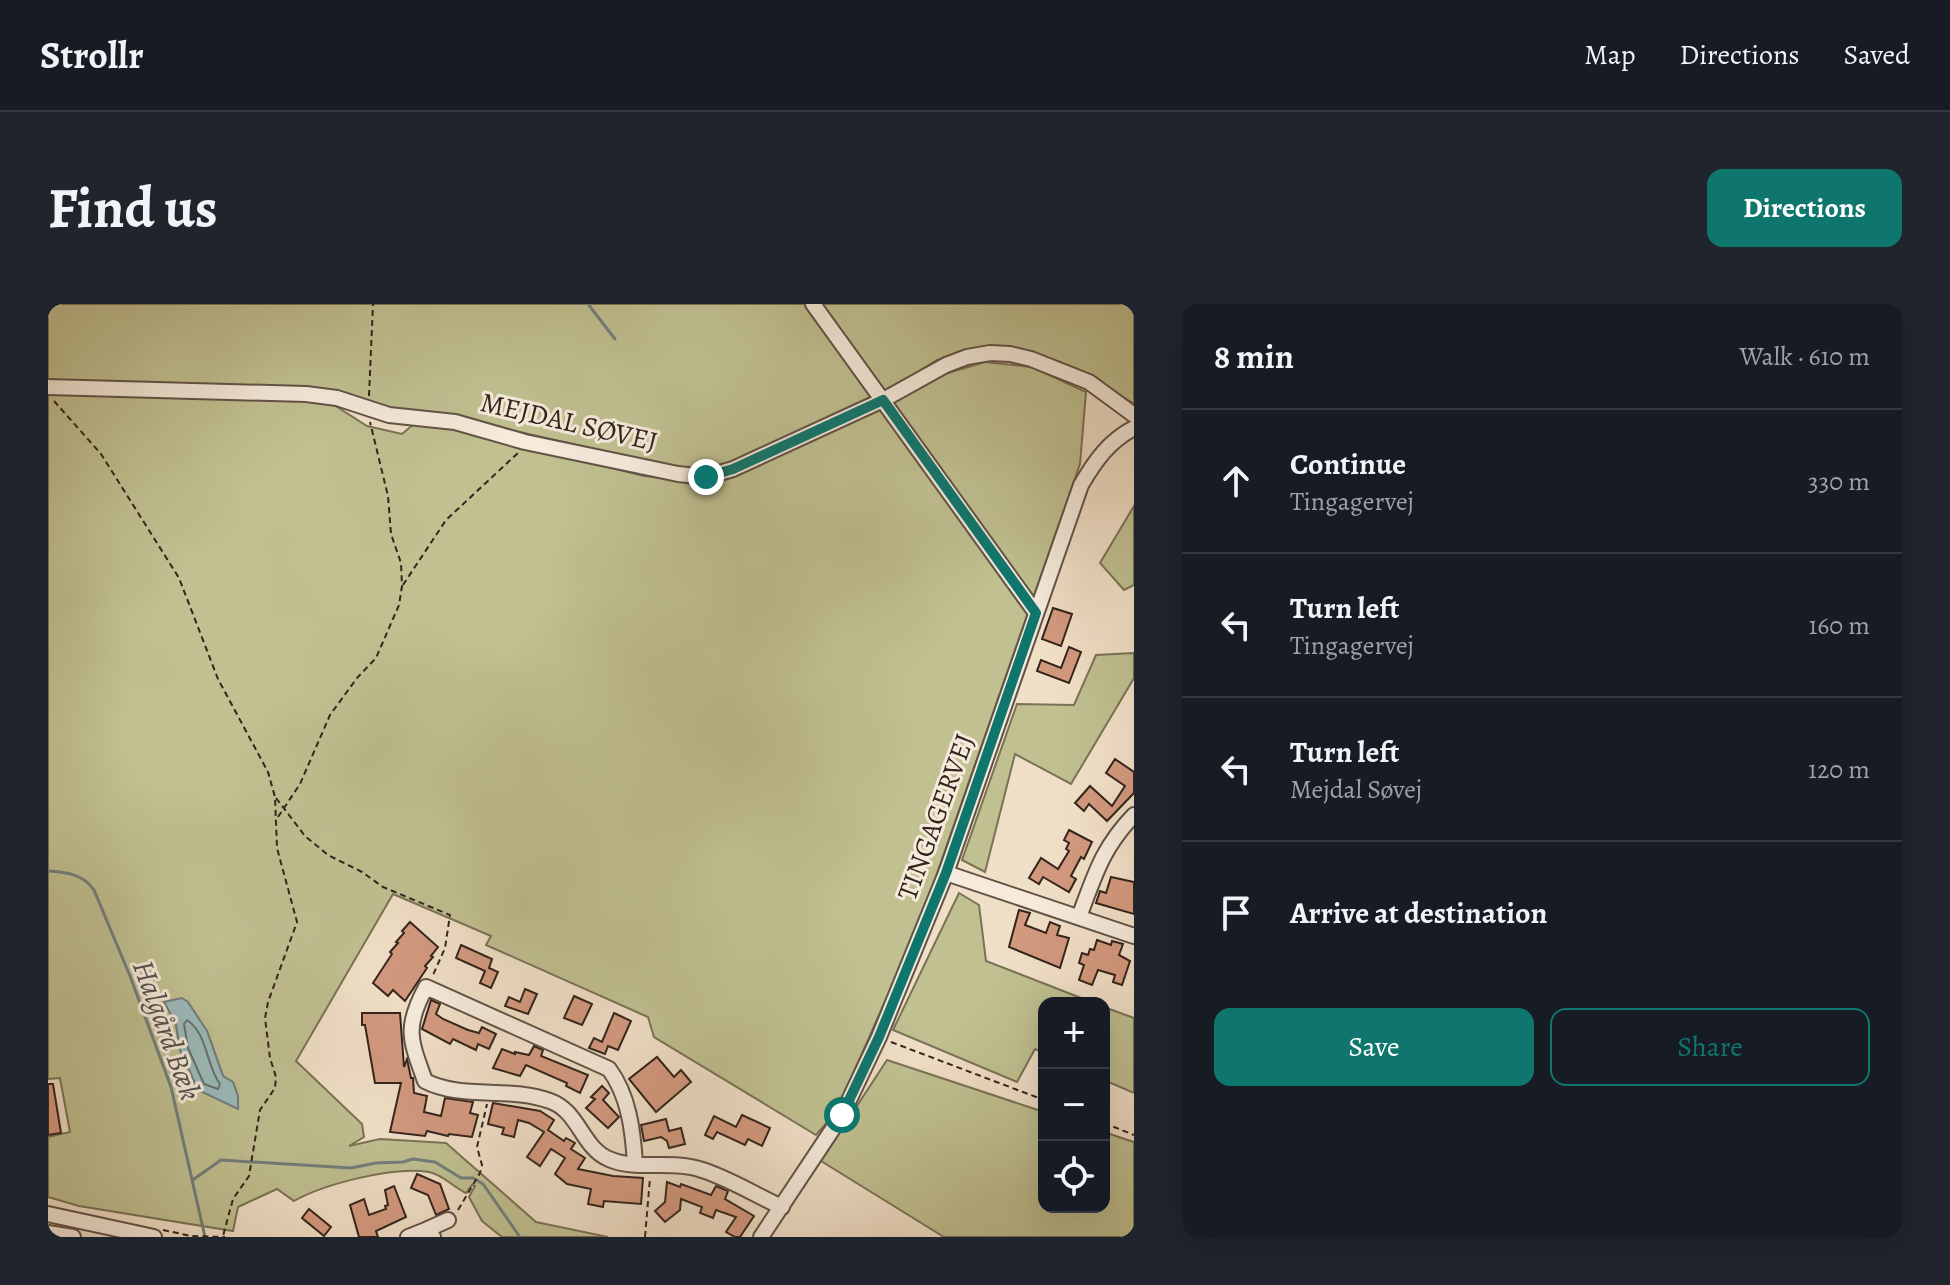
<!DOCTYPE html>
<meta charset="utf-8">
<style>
:root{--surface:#171b24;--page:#20242c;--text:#f1f3f6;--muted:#9ea1a6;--line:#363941;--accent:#0f766e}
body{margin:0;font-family:Alegreya,serif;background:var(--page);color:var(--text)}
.controls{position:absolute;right:24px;bottom:24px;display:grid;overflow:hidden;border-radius:16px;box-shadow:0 8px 32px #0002}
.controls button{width:72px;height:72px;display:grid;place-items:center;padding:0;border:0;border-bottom:2px solid var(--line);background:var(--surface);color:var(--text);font:40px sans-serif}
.stop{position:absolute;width:24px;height:24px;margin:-18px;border:6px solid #0f766e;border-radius:50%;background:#fff}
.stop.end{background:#0f766e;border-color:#fff;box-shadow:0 2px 8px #0008}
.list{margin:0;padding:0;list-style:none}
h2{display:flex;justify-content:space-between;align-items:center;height:104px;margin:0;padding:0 32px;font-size:34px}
h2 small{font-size:26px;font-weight:400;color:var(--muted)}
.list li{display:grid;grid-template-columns:52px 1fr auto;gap:24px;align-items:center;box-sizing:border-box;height:144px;padding:0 32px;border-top:2px solid var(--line)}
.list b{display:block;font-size:30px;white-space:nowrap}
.list p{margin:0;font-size:26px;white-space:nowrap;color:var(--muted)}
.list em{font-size:26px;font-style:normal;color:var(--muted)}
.actions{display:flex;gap:16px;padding:24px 32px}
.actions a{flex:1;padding:18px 0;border:2px solid var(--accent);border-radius:16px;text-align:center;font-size:28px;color:var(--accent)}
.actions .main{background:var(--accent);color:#fff}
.icon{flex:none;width:44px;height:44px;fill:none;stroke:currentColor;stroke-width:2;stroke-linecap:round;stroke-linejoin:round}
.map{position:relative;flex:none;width:1086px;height:933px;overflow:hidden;border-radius:16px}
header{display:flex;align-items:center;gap:48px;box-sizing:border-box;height:112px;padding:0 40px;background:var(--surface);border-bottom:2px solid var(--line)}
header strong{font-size:38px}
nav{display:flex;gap:44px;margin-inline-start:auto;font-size:28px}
.intro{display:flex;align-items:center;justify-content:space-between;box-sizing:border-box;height:192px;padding:0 48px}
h1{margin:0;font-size:56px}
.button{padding:20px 36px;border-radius:16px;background:var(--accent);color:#fff;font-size:28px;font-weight:700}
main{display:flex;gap:48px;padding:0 48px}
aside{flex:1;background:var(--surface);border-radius:16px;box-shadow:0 8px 32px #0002}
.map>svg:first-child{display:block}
.green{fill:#c0c091;stroke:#7a7256;stroke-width:2;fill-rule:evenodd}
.water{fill:#9cbbbd;stroke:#727f7d;stroke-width:2}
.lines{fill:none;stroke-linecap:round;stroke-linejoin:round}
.shore{stroke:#68706c;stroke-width:2}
.stream{stroke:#727f7d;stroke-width:3}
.building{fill:#d3997f;stroke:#33241c;stroke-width:2}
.minor-casing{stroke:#625347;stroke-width:18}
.path{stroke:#33241c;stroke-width:2;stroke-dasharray:6 4;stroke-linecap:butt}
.minor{stroke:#f5eadb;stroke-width:14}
.route{stroke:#0f766e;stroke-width:10}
.labels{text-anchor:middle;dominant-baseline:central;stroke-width:6;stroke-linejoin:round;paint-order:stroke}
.street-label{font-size:28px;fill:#33241c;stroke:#f5eadb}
.water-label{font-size:30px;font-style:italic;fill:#52514c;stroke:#f5eadb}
</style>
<header>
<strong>Strollr</strong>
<nav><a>Map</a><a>Directions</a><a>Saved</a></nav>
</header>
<div class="intro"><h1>Find us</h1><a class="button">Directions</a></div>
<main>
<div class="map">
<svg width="1086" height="933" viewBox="0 0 1086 933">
<rect width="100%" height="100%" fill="#f0dfc7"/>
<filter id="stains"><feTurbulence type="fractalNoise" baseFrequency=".0025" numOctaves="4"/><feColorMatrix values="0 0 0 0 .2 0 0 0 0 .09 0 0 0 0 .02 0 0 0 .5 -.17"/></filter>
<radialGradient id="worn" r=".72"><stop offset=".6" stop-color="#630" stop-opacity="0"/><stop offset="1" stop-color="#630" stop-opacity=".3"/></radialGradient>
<g class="green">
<polygon points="0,0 1086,0 1086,100 1029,65 1009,57 968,44 936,42 889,56 824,96 670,165 642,167 454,124 405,114 346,109 311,96 0,78"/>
<path d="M937,58L984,63L1038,88L1032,160L871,621L788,808L768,831L606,733L600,713L438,641L443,632L345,590L248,757L314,820L316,833L301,842L332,835L398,839L488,918L560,933H454L434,917L421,893L427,882L424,881L418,889C405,883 394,870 381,868C346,862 276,880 246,897L229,885L190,903L185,927L31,902L0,893V833L22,828L12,774L0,775V88L256,95L286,101L319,122L354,130L367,119L401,124L596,172L658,179L893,71ZM128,720L159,727L175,772L132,746Z"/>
<polygon points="1086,202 1086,281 1076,286 1052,259"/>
<polygon points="1086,349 1086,374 1023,480 967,450 937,568 914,556 969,400 1026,401 1048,351"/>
<polygon points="911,589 931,601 938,657 1046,699 996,699 996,749 987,745 969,778 845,726"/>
<polygon points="1056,703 1086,714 1086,789 1056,776"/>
<polygon points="839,756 996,808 996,903 1056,903 1056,828 1086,838 1086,933 896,933 773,857"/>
</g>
<polygon class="water" points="134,694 140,698 159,727 175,772 185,778 190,792 190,805 150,786 132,746 128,720 116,698"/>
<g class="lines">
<path class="shore" d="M139,716C160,730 158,762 172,780L170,785L156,780L140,744L136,720Z"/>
<g class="stream">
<polyline points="540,0 567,35"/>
<path d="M0,567C18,568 35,570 46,586L82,672L123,783L157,933"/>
<polyline points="146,875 173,856 303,864 328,859 355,858 365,855 387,858 413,874 425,874 435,880 472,933"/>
</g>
</g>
<g class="building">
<polygon points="1005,304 1024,310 1013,342 994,335"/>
<polygon points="1021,343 1033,348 1021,379 989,367 993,356 1013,364"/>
<polygon points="1067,455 1086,468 1086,489 1059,517 1041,500 1036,507 1027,499 1042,482 1064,502 1077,482 1058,469"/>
<polygon points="1021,526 1044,538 1036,555 1033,553 1023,572 1028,575 1021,588 995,573 991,580 981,574 993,554 1010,565 1021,547 1018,545 1021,539 1016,536"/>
<polygon points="1063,573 1086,578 1086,610 1048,599 1052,587 1058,589"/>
<polygon points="971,606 982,609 977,621 998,629 1002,618 1012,622 1009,631 1021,634 1012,664 961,643"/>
<polygon points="362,618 390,643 383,652 385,653 377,662 379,664 357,697 345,686 340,692 325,679 344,650 342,648 350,639 348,638 356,629 354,627"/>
<polygon points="1049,636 1063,641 1064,637 1075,640 1071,651 1082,657 1074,681 1065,678 1067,671 1050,666 1044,681 1031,676 1036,661 1031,659 1034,649 1040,651 1042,645 1046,646"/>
<polygon points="413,641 444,655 441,664 450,668 443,684 432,679 437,667 408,654"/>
<polygon points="477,685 489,690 480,710 457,702 461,693 472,698"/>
<polygon points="526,692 544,700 534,721 516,714"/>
<polygon points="383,696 392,700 388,710 395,715 420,726 431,729 434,723 448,730 441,745 430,740 428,746 405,735 402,740 374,725"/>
<polygon points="314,709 352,709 356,763 359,755 363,774 365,774 366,789 379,792 376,808 393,812 397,794 425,798 422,809 430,811 424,833 401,830 400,832 379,827 377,832 342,828 353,779 327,779 317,721 314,721"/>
<polygon points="566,709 583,717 570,746 560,742 557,750 541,744 546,734 554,738"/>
<polygon points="486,742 495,746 493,752 540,771 532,789 518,782 519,779 478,761 472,772 445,764 454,745 467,750 467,748 481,751"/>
<polygon points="609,753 626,773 633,766 643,778 608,808 581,775"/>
<polygon points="0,780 5,780 13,829 0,831"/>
<polygon points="554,782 561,789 555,796 571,813 560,824 538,804 547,795 543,793"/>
<polygon points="445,799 492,807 506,816 500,826 516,837 518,834 527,839 523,845 537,854 530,865 565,872 595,874 593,900 556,897 555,903 540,900 543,885 519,880 507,870 517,854 503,845 492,862 479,853 496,828 481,819 470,816 466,833 454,830 456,824 440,820"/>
<polygon points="694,811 722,824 714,842 700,835 697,841 669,828 665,835 657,831 666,812 688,823"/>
<polygon points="618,815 621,827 633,824 637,840 621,844 619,837 613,833 596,837 593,821"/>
<polygon points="369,870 392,880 401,905 388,911 380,891 363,884"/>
<polygon points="619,878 632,883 633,880 663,891 668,882 680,887 677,895 706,912 692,933 687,933 678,928 688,913 668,906 665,914 652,909 654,903 633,895 632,906 617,918 607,907 617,898"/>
<polygon points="346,882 358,913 328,927 330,933 311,933 302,901 316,895 321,911 338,905 337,902 340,901 337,886"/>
<polygon points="261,905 283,923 276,932 254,914"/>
</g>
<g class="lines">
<defs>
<g id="minor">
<polyline points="765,0 988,309"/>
<polyline points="0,83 258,90 289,94 341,111 407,118 477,138 630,170 658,173 685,165 835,96 898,61 919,53 942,49 962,50 983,55 1041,78 1086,111"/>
<polyline points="898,569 1086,632"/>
<path d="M1031,613C1047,571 1054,544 1086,511"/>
<path d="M587,860C585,827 581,792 561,765L378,683C356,724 362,735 377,777C414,796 462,782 502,797C531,807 534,844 561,855C588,867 623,856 651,865C679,873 707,891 734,903"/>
<polyline points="0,910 106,933"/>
<polyline points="380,925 400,916"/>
<polyline points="0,929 25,933"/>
<polyline points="360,933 380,925 385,933"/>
<path d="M713,933L794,811L831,733L898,569L1033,181C1047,157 1061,137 1086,124"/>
</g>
</defs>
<use href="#minor" class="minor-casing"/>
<g class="path">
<polyline points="1085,0 1086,1"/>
<polyline points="321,92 325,0"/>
<polyline points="6,97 53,150 131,274 170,375 220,468 227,493 229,544 249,618 220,698 217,714 222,754 228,773 227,784 212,806 201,872 185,895 175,932"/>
<polyline points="355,281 398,216 471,148"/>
<polyline points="228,494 257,532 280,551 314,568 335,583 402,611 397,644 385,671"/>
<polyline points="230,513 252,480 282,411 309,374 328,354 351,301 354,282 353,259 343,230 340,192 322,118"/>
<polyline points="843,738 996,796"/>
<polyline points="1056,819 1086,831"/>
<polyline points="410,906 432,869 434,861 429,843 439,800"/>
<polyline points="115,926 143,932 177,933"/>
<polyline points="597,933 602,874"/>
</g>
<use href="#minor" class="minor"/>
</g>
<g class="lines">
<polyline class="route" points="658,173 685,165 835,96 988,309 898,569 831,733 794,811"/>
</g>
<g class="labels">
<g class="street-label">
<text transform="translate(521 118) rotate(13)">MEJDAL SØVEJ</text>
<text transform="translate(888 513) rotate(-70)">TINGAGERVEJ</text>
</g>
<g class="water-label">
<text transform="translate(119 726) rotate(70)">Halgård Bæk</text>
</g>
</g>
<rect width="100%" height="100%" filter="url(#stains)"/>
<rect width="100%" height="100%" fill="url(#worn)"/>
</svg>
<div class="controls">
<button>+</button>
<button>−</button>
<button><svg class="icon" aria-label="locate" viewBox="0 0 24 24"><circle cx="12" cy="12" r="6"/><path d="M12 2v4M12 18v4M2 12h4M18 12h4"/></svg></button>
</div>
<div class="stop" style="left:794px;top:811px"></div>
<div class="stop end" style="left:658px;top:173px"></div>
</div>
<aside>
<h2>8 min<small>Walk · 610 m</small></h2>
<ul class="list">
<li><svg class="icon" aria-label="ahead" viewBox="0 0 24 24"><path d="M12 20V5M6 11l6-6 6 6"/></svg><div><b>Continue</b><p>Tingagervej</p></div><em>330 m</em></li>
<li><svg class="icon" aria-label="left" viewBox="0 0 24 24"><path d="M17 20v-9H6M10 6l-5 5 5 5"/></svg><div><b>Turn left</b><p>Tingagervej</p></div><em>160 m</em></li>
<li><svg class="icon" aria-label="left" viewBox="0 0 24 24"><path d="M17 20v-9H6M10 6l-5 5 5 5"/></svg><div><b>Turn left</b><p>Mejdal Søvej</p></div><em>120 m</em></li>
<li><svg class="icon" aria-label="arrive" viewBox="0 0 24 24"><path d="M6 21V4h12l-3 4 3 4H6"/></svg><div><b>Arrive at destination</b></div></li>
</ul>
<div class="actions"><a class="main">Save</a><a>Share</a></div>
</aside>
</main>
